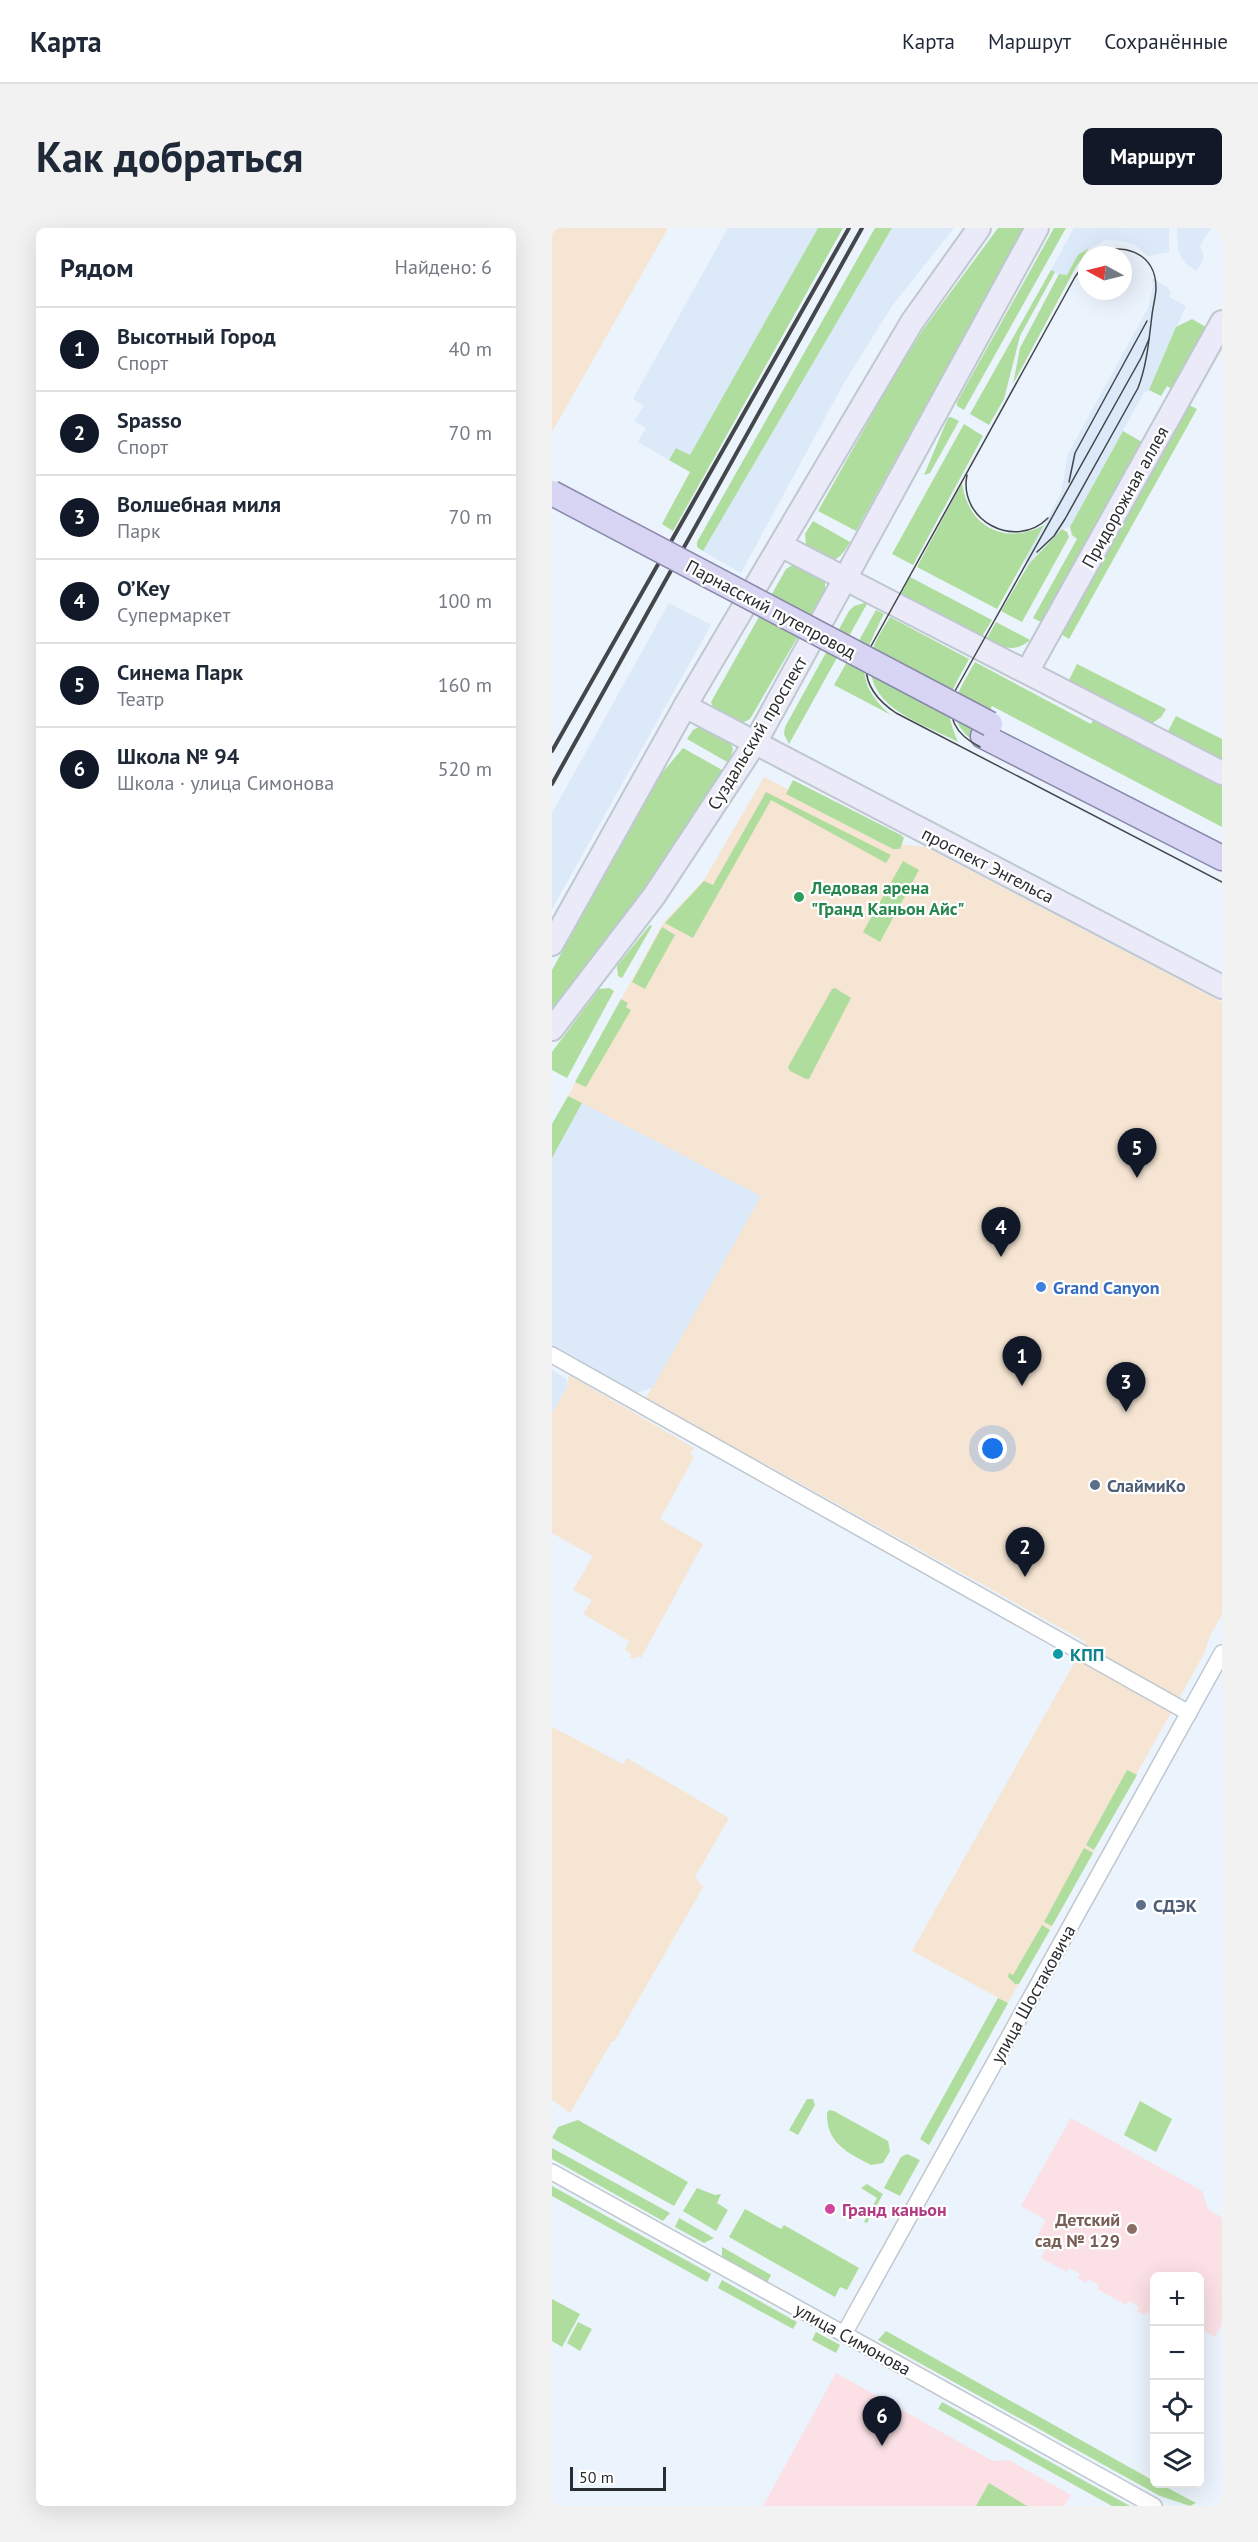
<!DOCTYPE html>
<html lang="ru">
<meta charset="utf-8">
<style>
:root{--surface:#fff;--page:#f2f2f3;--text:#1f2937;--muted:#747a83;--line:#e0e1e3;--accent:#111827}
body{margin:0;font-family:"PT Sans",sans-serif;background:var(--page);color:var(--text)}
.controls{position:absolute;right:18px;bottom:18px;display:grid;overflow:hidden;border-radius:9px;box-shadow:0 6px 24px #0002}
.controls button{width:54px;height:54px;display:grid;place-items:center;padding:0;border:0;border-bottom:2px solid var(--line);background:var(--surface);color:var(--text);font:30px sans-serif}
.compass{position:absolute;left:526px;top:18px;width:54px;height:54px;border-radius:50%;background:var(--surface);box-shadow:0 6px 24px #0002;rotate:277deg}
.scale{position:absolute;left:18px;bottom:15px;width:96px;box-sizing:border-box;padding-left:6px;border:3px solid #2a2d30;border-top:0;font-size:16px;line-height:21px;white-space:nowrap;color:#2a2d30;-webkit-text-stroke:4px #fff;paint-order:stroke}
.you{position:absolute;left:441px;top:1221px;width:21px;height:21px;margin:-15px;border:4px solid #fff;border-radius:50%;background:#1a73e8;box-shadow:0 0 0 9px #1a73e833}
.badge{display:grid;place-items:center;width:39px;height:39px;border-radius:50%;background:var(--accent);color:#fff;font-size:20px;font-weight:700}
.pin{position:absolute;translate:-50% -50px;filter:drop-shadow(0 2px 3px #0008)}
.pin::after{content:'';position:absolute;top:32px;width:21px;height:18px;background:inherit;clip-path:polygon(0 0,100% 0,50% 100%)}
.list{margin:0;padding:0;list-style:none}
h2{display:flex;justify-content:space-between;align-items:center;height:78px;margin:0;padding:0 24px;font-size:26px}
h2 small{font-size:20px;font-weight:400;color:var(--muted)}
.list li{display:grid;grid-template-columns:39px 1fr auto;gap:18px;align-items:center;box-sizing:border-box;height:84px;padding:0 24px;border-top:2px solid var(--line)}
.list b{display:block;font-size:22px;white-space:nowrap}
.list p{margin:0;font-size:20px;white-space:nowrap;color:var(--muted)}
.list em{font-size:20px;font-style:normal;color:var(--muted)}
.icon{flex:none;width:33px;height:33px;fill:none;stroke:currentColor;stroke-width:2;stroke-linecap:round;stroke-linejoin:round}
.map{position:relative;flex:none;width:670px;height:2278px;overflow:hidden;border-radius:9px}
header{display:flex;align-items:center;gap:36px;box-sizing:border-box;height:84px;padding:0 30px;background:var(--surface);border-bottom:2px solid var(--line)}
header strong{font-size:28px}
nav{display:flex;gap:33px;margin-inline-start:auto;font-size:21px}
.intro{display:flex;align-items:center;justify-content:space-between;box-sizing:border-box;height:144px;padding:0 36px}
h1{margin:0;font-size:42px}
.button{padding:15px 27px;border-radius:9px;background:var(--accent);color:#fff;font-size:21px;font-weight:700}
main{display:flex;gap:36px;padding:0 36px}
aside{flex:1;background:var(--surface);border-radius:9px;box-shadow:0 6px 24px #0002}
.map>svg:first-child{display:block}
.commercial{fill:#f6e5d3}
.built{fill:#dbe9f8}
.education{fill:#fbe0e5}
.green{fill:#afdd9d}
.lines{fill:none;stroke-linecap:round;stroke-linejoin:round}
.street-casing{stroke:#bfc7cf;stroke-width:18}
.secondary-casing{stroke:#bfc7cf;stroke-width:26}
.primary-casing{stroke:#8988aa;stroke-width:27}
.street{stroke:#fff;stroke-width:15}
.secondary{stroke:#ebeaf9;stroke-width:22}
.primary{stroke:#d7d5f3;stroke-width:24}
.tram{stroke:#43464a;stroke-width:1.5}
.rail{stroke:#43464a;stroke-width:4}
.primary-bridge-casing{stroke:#8988aa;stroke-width:27;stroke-linecap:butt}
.primary-bridge{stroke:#d7d5f3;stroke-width:24}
.leisure-dot{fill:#2e9e5b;stroke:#fff;stroke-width:2}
.shop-dot{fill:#3f7fe0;stroke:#fff;stroke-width:2}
.service-dot{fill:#5c6f8a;stroke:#fff;stroke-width:2}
.culture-dot{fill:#0f9aa8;stroke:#fff;stroke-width:2}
.hotel-dot{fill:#d1479c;stroke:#fff;stroke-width:2}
.education-dot{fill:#8d6e63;stroke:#fff;stroke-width:2}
.labels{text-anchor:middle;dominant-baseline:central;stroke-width:4.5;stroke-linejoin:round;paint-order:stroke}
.street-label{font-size:18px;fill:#2a2d30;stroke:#fff}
.leisure-label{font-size:18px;font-weight:bold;fill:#27864d;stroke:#fff;text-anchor:start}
.shop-label{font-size:18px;font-weight:bold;fill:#366cbe;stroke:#fff;text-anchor:start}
.service-label{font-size:18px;font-weight:bold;fill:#4e5e75;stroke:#fff;text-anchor:start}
.culture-label{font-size:18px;font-weight:bold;fill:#0d838f;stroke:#fff;text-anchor:start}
.hotel-label{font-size:18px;font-weight:bold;fill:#b23c85;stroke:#fff;text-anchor:start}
.education-label{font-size:18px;font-weight:bold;fill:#785e54;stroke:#fff;text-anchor:end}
</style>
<header>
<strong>Карта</strong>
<nav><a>Карта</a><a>Маршрут</a><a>Сохранённые</a></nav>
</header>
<div class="intro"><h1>Как добраться</h1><a class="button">Маршрут</a></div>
<main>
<aside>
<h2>Рядом<small>Найдено: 6</small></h2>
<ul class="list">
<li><span class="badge">1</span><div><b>Высотный Город</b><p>Спорт</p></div><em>40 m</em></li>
<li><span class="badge">2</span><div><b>Spasso</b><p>Спорт</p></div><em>70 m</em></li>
<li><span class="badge">3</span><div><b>Волшебная миля</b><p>Парк</p></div><em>70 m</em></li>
<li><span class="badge">4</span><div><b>O’Key</b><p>Супермаркет</p></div><em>100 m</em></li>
<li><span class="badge">5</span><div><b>Синема Парк</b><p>Театр</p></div><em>160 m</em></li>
<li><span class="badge">6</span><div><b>Школа № 94</b><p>Школа · улица Симонова</p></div><em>520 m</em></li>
</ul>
</aside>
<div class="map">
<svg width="670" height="2278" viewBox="0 0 670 2278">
<rect width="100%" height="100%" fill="#ebf3fc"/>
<g class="commercial">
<polygon points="0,0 116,0 0,204"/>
<polygon points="212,549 338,615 373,619 670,774 670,1386 657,1410 653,1424 456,1775 360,1723 534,1414 94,1170 209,968 16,868 111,695 152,652"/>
<polygon points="17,1147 142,1220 138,1226 142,1229 108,1291 151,1316 89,1430 85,1428 82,1431 78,1429 80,1426 73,1422 77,1413 31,1386 40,1372 21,1362 41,1328 0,1305 0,1185 15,1159"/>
<polygon points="0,1499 71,1536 75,1530 177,1590 143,1649 151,1659 62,1814 60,1813 18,1885 0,1872"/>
</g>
<g class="built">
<polygon points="176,0 266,0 138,228 124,220 117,232 86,214 94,200 82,193 92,178 81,171"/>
<polygon points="340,0 402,0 340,78 293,153 189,345 151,323"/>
<polygon points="522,0 617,0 617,24 596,28 584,18 572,13 553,12 526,27 515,48 505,46 499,42"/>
<polygon points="625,0 659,0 648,18 652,29 645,43 634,36 629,29 626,21"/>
<polygon points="600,50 616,60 619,65 617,69 634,78 597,162 592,164 518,299 510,301 477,336 472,333 509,265 516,226 596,80 601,58"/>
<polygon points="117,375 159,397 0,681 0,585"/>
<polygon points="30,875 209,968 101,1159 83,1166 0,1120 0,930"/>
<polygon points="0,1142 15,1151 15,1159 0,1185"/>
</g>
<g class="education">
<polygon points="519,1890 650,1963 656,1981 670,1990 670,2096 663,2109 648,2101 648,2048 602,2048 602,2087 595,2084 593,2087 585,2083 587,2079 577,2073 574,2077 545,2061 547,2057 536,2051 534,2055 526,2050 528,2046 517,2040 515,2044 489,2030 496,2017 484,2010 494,1992 469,1978"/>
<polygon points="284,2145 441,2233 457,2232 519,2267 512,2278 211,2278"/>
</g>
<g class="green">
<polygon points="266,0 291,0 121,303 110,296 138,244 117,232 124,220 138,227"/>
<polygon points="323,0 340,0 151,323 145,319 145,314"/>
<polygon points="446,0 472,0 304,303 266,283 338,155 370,103"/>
<polygon points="502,0 514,0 412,182 405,178 405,174"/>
<polygon points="537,20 524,39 461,156 468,120 507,46 515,47 526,27"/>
<polygon points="499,42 503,44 468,108 452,171 437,197 418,186"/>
<polygon points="640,91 654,99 620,161 615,158 609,168 597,162 624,99"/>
<polygon points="637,177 645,181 517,411 509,406"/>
<polygon points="399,189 407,193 378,245 372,247 396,190"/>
<polygon points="412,196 431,208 361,337 340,326"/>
<polygon points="571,203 590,214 489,394 481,390 525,311 520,307 518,299"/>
<path d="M410,255C416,299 453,318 492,297L445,381L365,339Z"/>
<path d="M261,293L298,314C282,342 278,331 254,317L253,306Z"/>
<polygon points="510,301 515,304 517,309 470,394 449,383 477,336"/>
<polygon points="242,336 270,349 273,353 273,362 198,491 190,495 162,482 159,474 234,341"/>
<polygon points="358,349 440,392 429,410 348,368"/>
<polygon points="316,374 237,516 232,506 233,499 297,383 302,378"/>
<path d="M324,382L332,386C311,427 299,453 339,487L282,457Z"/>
<path d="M338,389L417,431C398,467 389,473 406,514C367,493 306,478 321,422C323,411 332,400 338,389Z"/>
<path d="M444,394L478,412C463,425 451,420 434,412Z"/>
<path d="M423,434L539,496L543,489L670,555V599L440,478L421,513C388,486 406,465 423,434Z"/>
<polygon points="525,436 614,481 609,489 598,497 516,454"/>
<polygon points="624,488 670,511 670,534 615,505"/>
<polygon points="149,498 178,513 181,521 177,535 135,511 141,502"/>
<polygon points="131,520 172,543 81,678 0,780 0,742 110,545"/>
<polygon points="241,552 349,607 352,610 348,621 341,621 234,566"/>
<polygon points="214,564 339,627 334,635 219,572 141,710 113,695 152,653 161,657"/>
<polygon points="351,633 367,642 328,714 311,704"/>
<polygon points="98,697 100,698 70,750 66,748 65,738"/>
<polygon points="110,699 123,707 93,761 80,754"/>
<polygon points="57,760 62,763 15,850 0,842 0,824 47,761"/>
<polygon points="283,760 299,770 257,851 254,851 238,843 236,839 280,761"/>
<polygon points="69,771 76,775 74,779 79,782 34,859 23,854"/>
<polygon points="16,868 30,875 0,930 0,896"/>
<polygon points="575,1542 585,1547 542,1622 534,1617"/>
<polygon points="532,1620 541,1625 500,1698 492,1694"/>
<polygon points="490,1697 498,1702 467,1756 463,1756 456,1749 457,1745 461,1747"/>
<polygon points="446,1770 456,1775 377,1917 368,1911"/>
<polygon points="255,1871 261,1871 263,1877 246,1907 237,1902"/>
<polygon points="588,1873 620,1891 604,1924 572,1907"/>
<path d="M277,1882L282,1883L336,1913L338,1923L331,1935L319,1937C296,1925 274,1915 275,1885Z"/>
<polygon points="26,1892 136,1954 122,1978 0,1910 6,1899"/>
<polygon points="0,1920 118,1985 111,1993 0,1931"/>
<polygon points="355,1926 368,1932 348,1968 332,1960 349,1929"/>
<polygon points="315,1956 331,1966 315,1995 312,1994 325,1970 309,1960"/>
<polygon points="0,1958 159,2046 155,2054 0,1968"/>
<polygon points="145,1960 163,1967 169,1966 165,1975 176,1982 164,2003 131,1983"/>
<polygon points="193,1981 229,2001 232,1997 307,2040 295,2062 288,2059 283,2069 177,2009"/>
<polygon points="127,1990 162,2010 152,2015 123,1999"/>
<polygon points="170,2019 219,2047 215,2055 170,2030"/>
<polygon points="170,2052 245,2094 241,2101 166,2060"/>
<polygon points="0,2071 28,2086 10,2119 0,2113"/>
<polygon points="26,2094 40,2101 28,2123 15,2115"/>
<polygon points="334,2103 602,2253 602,2256 608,2256 644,2275 638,2278 608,2268 326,2112"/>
<polygon points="264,2104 288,2117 284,2125 260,2112"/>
<polygon points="390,2174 578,2278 560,2278 386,2181"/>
<polygon points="437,2255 475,2278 424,2278"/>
</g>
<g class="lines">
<defs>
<g id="street">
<polyline points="0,1127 637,1485"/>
<polyline points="0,1944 602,2278"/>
<polyline points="292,2106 670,1425"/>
</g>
<g id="secondary">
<polyline points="230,318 670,545"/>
<polyline points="475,444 670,94"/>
<polyline points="133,478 670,759"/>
<polyline points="0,716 133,478 360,94 427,0"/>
<polyline points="0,801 102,668 203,515 485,0"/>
</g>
<polyline id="primary" points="431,508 670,630"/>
</defs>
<use href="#street" class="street-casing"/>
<use href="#secondary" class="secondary-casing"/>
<use href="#primary" class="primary-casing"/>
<use href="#street" class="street"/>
<use href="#secondary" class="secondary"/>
<use href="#primary" class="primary"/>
<g class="tram">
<path d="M535,32L523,49L318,420C307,448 320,469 344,485L670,654"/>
<path d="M415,247C406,292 463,323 496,290"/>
<polyline points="517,254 523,225 595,93"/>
<path d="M485,324L502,308L513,291L586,160C595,137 597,111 600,87C601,78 604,68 604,60C604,23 568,13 540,27"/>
<path d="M428,519C403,506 394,490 403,463L589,130L597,111"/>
</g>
<g class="rail">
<polyline points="0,523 297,0"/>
<polyline points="0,556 310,0"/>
</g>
<defs>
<polyline id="primary-bridge" points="0,265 438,496"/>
</defs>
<use href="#primary-bridge" class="primary-bridge-casing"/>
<use href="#primary-bridge" class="primary-bridge"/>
</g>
<circle class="leisure-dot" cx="247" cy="669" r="6"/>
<circle class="shop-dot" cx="489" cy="1059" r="6"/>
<g class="service-dot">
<circle cx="543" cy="1257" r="6"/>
<circle cx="589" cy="1677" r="6"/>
</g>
<circle class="culture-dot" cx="506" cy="1426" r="6"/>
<circle class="hotel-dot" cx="278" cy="1981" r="6"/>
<circle class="education-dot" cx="580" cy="2001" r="6"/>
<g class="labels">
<g class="street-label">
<text transform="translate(573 269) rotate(-61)">Придорожная аллея</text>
<text transform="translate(219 381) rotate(28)">Парнасский путепровод</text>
<text transform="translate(205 505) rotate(-59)">Суздальский проспект</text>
<text transform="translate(436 637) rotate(27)">проспект Энгельса</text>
<text transform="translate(481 1766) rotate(-61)">улица Шостаковича</text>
<text transform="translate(301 2111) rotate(29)">улица Симонова</text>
</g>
<g class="leisure-label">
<text x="259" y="659">Ледовая арена<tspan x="259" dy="21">"Гранд Каньон Айс"</tspan></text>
</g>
<g class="shop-label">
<text x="501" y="1059">Grand Canyon</text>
</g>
<g class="service-label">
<text x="555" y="1257">СлаймиКо</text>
<text x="601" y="1677">СДЭК</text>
</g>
<g class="culture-label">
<text x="518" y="1426">КПП</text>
</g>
<g class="hotel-label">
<text x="290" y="1981">Гранд каньон</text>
</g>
<g class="education-label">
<text x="568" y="1991">Детский<tspan x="568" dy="21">сад № 129</tspan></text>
</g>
</g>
</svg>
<div class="controls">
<button>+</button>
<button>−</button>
<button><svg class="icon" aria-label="locate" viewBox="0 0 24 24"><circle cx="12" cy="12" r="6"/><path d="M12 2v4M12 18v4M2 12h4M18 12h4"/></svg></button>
<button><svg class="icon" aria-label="layers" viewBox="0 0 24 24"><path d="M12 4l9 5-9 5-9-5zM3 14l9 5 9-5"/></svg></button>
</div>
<svg class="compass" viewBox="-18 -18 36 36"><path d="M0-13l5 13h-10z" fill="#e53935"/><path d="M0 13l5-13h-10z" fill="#747a83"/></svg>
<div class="scale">50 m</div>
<div class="you"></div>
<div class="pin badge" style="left:470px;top:1158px">1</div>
<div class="pin badge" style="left:473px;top:1349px">2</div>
<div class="pin badge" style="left:574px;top:1184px">3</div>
<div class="pin badge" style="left:449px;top:1029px">4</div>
<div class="pin badge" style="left:585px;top:950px">5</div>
<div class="pin badge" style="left:330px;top:2218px">6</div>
</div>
</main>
